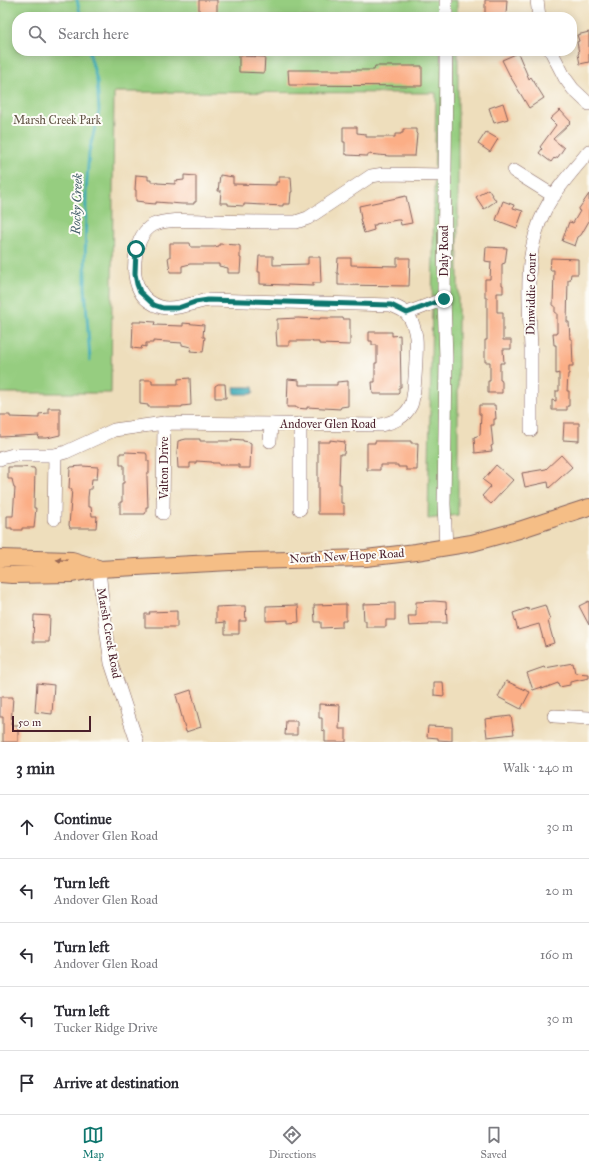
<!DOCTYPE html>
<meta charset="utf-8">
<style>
:root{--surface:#fff;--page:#f2f2f3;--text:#2b2b33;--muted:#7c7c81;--line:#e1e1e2;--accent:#0f766e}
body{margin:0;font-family:"IM FELL Great Primer",serif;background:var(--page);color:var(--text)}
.scale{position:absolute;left:12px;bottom:10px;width:79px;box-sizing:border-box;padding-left:4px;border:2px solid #4a1f2b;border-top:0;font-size:11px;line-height:14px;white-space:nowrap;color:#4a1f2b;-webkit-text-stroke:3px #fdfcf7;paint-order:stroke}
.stop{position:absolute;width:12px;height:12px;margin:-9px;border:3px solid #0f766e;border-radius:50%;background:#fff}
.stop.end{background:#0f766e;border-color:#fff;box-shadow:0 1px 4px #0008}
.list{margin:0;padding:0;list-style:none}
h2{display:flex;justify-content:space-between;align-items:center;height:52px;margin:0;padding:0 16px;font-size:17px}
h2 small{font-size:13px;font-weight:400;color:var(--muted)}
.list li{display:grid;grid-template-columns:26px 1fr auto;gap:12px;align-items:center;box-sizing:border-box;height:64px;padding:0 16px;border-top:1px solid var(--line)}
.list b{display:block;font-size:15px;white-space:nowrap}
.list p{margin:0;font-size:13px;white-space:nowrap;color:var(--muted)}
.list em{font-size:13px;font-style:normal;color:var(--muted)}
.icon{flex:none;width:22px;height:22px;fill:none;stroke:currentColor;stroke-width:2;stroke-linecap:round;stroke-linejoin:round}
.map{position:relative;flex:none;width:589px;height:742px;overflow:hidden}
.search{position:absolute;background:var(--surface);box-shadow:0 2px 10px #0003;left:12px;right:12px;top:12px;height:44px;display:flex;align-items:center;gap:10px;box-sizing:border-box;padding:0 14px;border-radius:16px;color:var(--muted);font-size:15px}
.sheet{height:372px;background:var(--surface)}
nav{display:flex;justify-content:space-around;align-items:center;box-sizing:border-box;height:56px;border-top:1px solid var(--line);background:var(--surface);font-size:11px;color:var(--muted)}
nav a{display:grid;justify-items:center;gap:2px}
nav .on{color:var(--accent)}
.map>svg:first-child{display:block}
.green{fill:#96cd80;stroke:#707656}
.water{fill:#3cacb8;stroke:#436672}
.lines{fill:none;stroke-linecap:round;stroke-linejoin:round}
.stream{stroke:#3cacb8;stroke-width:3}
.building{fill:#fbae86}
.minor-casing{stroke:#83625e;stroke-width:14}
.major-casing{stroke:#83625e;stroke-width:18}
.minor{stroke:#fff;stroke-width:13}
.major{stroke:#f5be86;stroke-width:16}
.oneway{fill:#976754}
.route{stroke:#0f766e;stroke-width:5}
.labels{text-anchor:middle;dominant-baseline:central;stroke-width:4;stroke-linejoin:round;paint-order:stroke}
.park-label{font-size:12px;fill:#615344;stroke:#fdfcf7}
.street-label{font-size:12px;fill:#4a1f2b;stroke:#fdfcf7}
.water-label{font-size:13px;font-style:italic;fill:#445e6a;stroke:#fdfcf7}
</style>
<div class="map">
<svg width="589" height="742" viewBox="0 0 589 742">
<rect width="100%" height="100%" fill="#fdfcf7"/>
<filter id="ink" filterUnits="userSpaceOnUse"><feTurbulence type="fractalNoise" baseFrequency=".025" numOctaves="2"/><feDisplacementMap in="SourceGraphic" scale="8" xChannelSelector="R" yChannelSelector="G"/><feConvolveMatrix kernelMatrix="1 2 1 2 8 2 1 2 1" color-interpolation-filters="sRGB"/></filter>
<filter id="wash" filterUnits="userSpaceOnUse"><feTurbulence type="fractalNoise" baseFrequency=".012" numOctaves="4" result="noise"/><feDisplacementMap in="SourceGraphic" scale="16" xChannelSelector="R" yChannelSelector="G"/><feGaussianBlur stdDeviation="0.9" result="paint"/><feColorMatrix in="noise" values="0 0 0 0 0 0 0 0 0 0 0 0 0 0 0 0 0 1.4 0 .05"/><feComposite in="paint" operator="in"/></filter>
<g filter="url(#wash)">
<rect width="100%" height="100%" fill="#eedebc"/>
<polygon class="green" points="0,0 457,0 457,17 17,17 17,51 458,51 458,515 428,519 436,93 114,92 111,393 0,393"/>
<polygon class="water" points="235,387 253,387 254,392 251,394 235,394 234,388"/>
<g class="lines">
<g class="stream">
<polyline points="77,0 81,17"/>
<polyline points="89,51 97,81 99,111 89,152 86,192 85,287 90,360"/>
</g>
</g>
<g id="blocks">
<g class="building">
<rect x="199" y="0" width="18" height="17"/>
<polygon points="485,0 507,0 506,15 485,15"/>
<polygon points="589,32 589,62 580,64 578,54 579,53 577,42 579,41 577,35"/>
<polygon points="518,53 529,79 531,77 544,98 529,108 510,76 502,60"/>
<polygon points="239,56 265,57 264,73 239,72"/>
<polygon points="375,66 422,66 422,86 289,85 288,70 374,70"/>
<polygon points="503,103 508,119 494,123 489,108"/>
<polygon points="560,110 571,122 553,139 564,148 558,157 555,159 554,158 551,162 539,153 542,149 540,147 556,125 550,119"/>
<polygon points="343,127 357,127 357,133 366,134 366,137 395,137 395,134 401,134 401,133 403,133 403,129 416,129 416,133 417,134 415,156 389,156 368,154 368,156 366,156 347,155 347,154 345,154 345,142 343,142"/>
<polygon points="486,132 498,139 490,152 478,144"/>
<polygon points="136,175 148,176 148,180 151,180 151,182 157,182 157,183 175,184 175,181 184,180 184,175 196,176 196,202 194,202 194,204 182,204 156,202 156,204 144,203 144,202 136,201 136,190 135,190"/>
<polygon points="220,175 233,177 233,184 276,185 276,182 279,182 279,177 291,177 292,192 291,192 290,204 283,204 283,206 244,204 244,206 228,205 228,203 220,203 221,191 218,191"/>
<polygon points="488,189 496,201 484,209 476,197"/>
<polygon points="589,194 589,221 581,235 578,237 575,246 562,241 569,222 573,223 580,211 578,210"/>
<polygon points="406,196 412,223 401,225 400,220 397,220 376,224 376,225 373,225 374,230 364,233 360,219 361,219 359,206"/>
<polygon points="503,201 514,205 513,208 523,211 517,228 496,220"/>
<polygon points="170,243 190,243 191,247 214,247 219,246 219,244 238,245 240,246 240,258 241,258 240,273 228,273 228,268 219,266 219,264 190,264 182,266 182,272 170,272 168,257 170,257"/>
<polygon points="486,247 507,248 505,263 502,264 502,285 503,285 503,293 497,293 497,312 503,312 503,340 511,340 511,349 503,349 504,363 500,363 500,380 501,380 502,382 502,393 488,393 488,381 490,381 490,362 485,362 485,340 487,340 487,298 485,298 485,279 490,279 491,262 485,261"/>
<polygon points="259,256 273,256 273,265 308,264 308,257 320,257 321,283 313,283 313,286 260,284 260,272 258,272"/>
<polygon points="338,258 351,258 351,265 397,266 397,258 410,258 409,286 338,285 338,273 337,273"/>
<polygon points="551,258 578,259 578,274 571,274 570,280 568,280 567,322 569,322 570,339 572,339 573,366 569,366 569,374 568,374 567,391 569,391 569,406 567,406 567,410 552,410 552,400 556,401 556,391 559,391 559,373 556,374 556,345 554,345 553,333 557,333 557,313 555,313 555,306 553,306 554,270 550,270"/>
<polygon points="298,318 320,319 320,318 343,318 343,319 350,319 350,345 319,344 319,342 312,342 313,341 289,341 289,346 277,346 276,330 277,330 277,319"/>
<polygon points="141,321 155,322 154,325 183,326 183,323 204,325 203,337 205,337 203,352 190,351 191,347 182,345 182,343 153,341 153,343 146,343 146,347 142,346 141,349 132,348 133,322 141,322"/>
<polygon points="369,332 392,332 392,336 400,335 401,387 399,387 399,393 398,394 373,394 372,382 375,382 375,363 377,363 377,345 372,345 372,341 369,341"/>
<polygon points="190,378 191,405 182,406 182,407 148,407 148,405 140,404 140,380 152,380 152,384 178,384 178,379"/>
<polygon points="288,379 299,380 299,385 337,385 337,382 348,381 348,406 341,407 340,409 307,407 307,409 296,408 296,407 287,407"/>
<polygon points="218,384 225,384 226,398 215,398 215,386"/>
<polygon points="479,405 495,405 496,419 494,419 494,425 491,425 493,445 491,446 492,451 475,453 474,437 480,435 481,414 479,414"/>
<polygon points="48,408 60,408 60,435 47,438 38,438 39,435 0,437 0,415 10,415 10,417 39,418 39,414 48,413"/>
<polygon points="564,423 579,423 579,441 563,440"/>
<polygon points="186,439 200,439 200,441 232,441 231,439 243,440 243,441 249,442 251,443 250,468 239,468 239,465 219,465 219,463 212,463 212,462 196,461 196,463 190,463 190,468 178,468 177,452 178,441"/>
<polygon points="330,440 345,442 344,454 340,454 339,484 341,484 341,503 343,503 344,506 344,514 318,514 318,442 330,442"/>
<polygon points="375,441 411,441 411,443 418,443 417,470 406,470 406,467 398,467 398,465 380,465 380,470 367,470 367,443 375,443"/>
<polygon points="125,452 146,453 147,455 147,461 149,461 149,473 147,473 147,477 148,507 146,507 146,512 145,514 120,514 120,502 122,502 122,483 124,483 124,465 120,465 120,453 125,453"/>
<polygon points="561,455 572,467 549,488 548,482 525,487 522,473 546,469"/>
<polygon points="496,465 513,480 491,504 482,496 491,486 483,480"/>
<polygon points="82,466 98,467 97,479 92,479 91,489 89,489 88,497 88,507 91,507 92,516 97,516 96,528 70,528 69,525 72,489 69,489 70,468 71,467"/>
<polygon points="8,467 22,467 34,468 35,470 34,506 34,508 36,508 34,528 22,528 22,530 12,530 12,528 7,528 7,516 13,516 15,488 14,488 12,479 8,479"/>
<polygon points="434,601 446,602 447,623 429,623 429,625 409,626 408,616 416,616 416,602"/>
<polygon points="589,601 589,625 579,606"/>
<polygon points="395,603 395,620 386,620 386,627 366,627 366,621 364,621 363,604"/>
<polygon points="346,604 346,621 342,621 342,627 321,628 321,622 315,622 314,605"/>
<polygon points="298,605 299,622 288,623 288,620 266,621 266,606"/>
<polygon points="545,605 550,620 548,621 554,643 545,646 539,624 518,630 513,613 528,608 528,610"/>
<polygon points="238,606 245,606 246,621 239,621 239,634 225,634 225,622 216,623 216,607"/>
<polygon points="177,611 177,627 145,627 145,614 150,614 149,612"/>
<polygon points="34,615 50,616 49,642 33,642"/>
<polygon points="573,663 575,673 589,674 589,678 570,682 570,685 559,687 558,683 542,689 542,687 533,690 527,673 544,667 545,668"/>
<polygon points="506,681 530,692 521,709 498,697"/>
<polygon points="434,682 443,682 444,696 434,695"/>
<polygon points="37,683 54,685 52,714 35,712"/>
<polygon points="191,690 201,727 186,732 176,695"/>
<polygon points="0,697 13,697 11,725 18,725 18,742 3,742 3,717 0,717"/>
<polygon points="319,704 340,705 339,729 346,729 346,742 325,742 325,731 322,730 322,718 319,718"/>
<polygon points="511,716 514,734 487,737 485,719"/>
<polygon points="286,721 297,721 297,735 285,735"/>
<polygon points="428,726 452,727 452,741 438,740 438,738 427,737"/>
</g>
</g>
</g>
<g filter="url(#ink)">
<use href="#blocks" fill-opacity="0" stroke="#83625e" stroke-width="1"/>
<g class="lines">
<defs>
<g id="minor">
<polyline points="446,0 446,17"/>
<polyline points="537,0 539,17"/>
<polyline points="551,51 565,78 573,89 589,104"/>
<polyline points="514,171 554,196"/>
<polyline points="407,313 444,299"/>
<path d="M531,430C531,403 531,375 531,348C529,302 523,252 545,210C556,188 574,170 589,151"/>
<polyline points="270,441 271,424"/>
<path d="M0,459L2,458L13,455H55L66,452L114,430L164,423L381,425C393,422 405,418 411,405C415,396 417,348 416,337C415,330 412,320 407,314C404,310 396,307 391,305L209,300C195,302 174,311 161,307C153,305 144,299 140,291C130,273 134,236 153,225C168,218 194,221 211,221C239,222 267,222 296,222L308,218L371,176L384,174L445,175"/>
<polyline points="300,509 300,425"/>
<polyline points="163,513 164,423"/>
<polyline points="54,519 55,455"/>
<polyline points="446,548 444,504 446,358 444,299 446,51"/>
<polyline points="99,569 102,600 111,663 137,742"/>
<polyline points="554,716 589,718"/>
</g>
<g id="major">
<polyline points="0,558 72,560 98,568"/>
<polyline points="0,574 12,575 72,574 99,569 250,561 366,558 416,552 472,543 519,530 589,507"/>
</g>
</defs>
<use href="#minor" class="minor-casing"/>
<use href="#major" class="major-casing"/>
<use href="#minor" class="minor"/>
<use href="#major" class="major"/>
</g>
<defs><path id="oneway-solid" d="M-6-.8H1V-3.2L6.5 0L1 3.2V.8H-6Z"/></defs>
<use class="oneway" href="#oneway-solid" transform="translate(62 560) rotate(-178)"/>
</g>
<g class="lines" filter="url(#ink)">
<polyline class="route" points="136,249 135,274 137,284 140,292 154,305 163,308 178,308 195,302 208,300 391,305 407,313 444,299"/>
</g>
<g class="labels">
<g class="park-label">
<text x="57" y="120">Marsh Creek Park</text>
</g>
<g class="street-label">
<text transform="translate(444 251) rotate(-90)">Daly Road</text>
<text transform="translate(531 294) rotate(-89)">Dinwiddie Court</text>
<text x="328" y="424">Andover Glen Road</text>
<text transform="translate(164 468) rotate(-90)">Valton Drive</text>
<text transform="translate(347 556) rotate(-3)">North New Hope Road</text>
<text transform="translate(109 633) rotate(80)">Marsh Creek Road</text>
</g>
<g class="water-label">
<text transform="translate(77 204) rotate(-88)">Rocky Creek</text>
</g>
</g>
</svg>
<div class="scale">50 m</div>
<div class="stop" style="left:136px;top:249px"></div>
<div class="stop end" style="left:444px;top:299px"></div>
<div class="search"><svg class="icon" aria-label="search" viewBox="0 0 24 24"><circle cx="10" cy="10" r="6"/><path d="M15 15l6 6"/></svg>Search here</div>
</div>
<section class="sheet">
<h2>3 min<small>Walk · 240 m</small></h2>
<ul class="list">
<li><svg class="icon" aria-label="ahead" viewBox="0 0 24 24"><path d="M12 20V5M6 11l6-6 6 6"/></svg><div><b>Continue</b><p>Andover Glen Road</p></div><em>30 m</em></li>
<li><svg class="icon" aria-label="left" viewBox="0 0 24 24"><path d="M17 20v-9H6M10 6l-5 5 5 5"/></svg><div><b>Turn left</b><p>Andover Glen Road</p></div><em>20 m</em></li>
<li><svg class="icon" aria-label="left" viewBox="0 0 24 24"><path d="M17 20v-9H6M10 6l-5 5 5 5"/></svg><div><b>Turn left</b><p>Andover Glen Road</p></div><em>160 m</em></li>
<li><svg class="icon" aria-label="left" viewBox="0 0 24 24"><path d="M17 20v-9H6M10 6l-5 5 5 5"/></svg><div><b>Turn left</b><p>Tucker Ridge Drive</p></div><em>30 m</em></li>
<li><svg class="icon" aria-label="arrive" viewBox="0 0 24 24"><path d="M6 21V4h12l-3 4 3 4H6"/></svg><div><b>Arrive at destination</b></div></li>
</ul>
</section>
<nav>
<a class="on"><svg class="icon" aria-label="map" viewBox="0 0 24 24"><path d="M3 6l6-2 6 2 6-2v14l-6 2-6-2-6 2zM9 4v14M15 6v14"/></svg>Map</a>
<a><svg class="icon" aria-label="directions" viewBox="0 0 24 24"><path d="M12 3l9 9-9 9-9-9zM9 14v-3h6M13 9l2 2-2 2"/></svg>Directions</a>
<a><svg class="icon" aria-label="saved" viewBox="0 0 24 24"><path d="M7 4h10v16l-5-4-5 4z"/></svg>Saved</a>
</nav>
